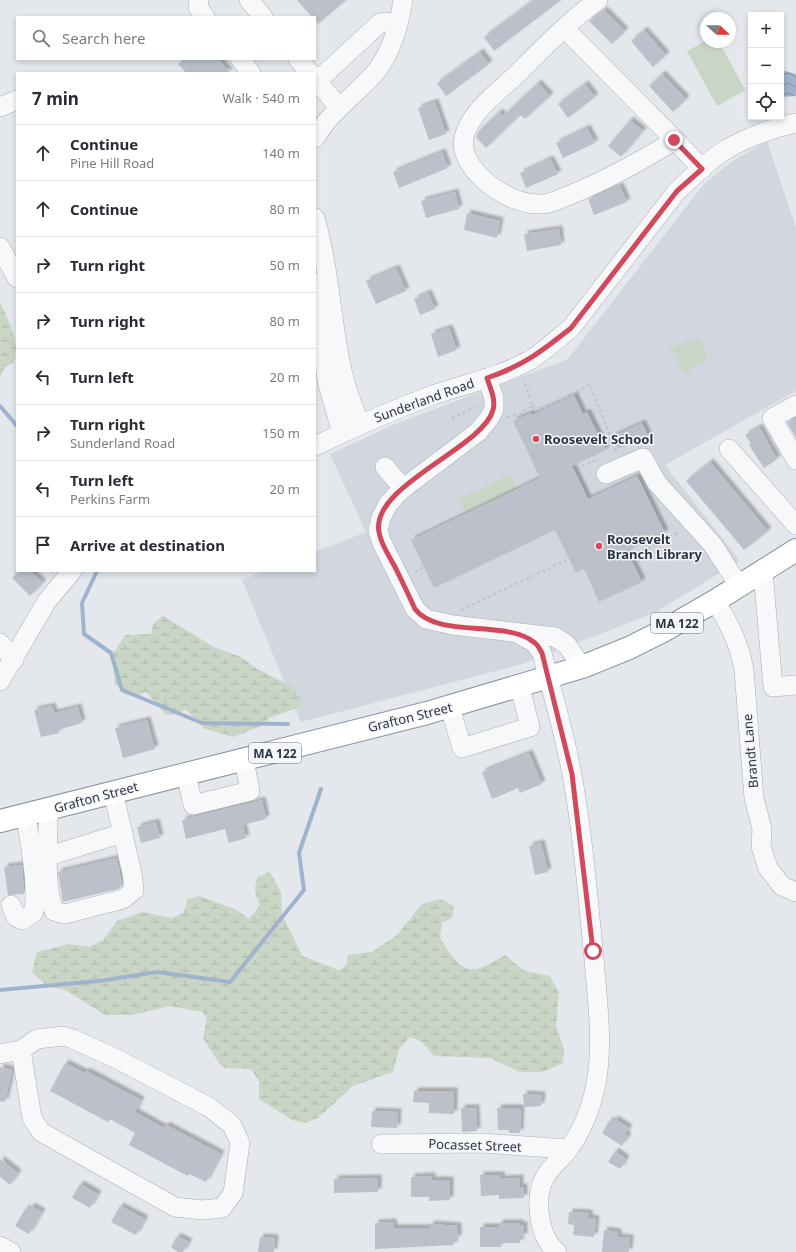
<!DOCTYPE html>
<meta charset="utf-8">
<style>
:root{--surface:#fff;--page:#f7f7f7;--text:#2b2b33;--muted:#7c7c81;--line:#e1e1e2}
body{margin:0;font-family:"Noto Sans",sans-serif;background:var(--page);color:var(--text)}
.controls{position:absolute;right:12px;top:12px;display:grid;overflow:hidden;border-radius:0px;box-shadow:0 2px 6px #0003}
.controls button{width:36px;height:36px;display:grid;place-items:center;padding:0;border:0;border-bottom:1px solid var(--line);background:var(--surface);color:var(--text);font:20px sans-serif}
.compass{position:absolute;left:700px;top:12px;width:36px;height:36px;border-radius:50%;background:var(--surface);box-shadow:0 2px 6px #0003;rotate:111deg}
.stop{position:absolute;width:12px;height:12px;margin:-9px;border:3px solid #d1495b;border-radius:50%;background:#fff}
.stop.end{background:#d1495b;border-color:#fff;box-shadow:0 1px 4px #0008}
.list{margin:0;padding:0;list-style:none}
h2{display:flex;justify-content:space-between;align-items:center;height:52px;margin:0;padding:0 16px;font-size:17px}
h2 small{font-size:13px;font-weight:400;color:var(--muted)}
.list li{display:grid;grid-template-columns:26px 1fr auto;gap:12px;align-items:center;box-sizing:border-box;height:56px;padding:0 16px;border-top:1px solid var(--line)}
.list b{display:block;font-size:15px;white-space:nowrap}
.list p{margin:0;font-size:13px;white-space:nowrap;color:var(--muted)}
.list em{font-size:13px;font-style:normal;color:var(--muted)}
.icon{flex:none;width:22px;height:22px;fill:none;stroke:currentColor;stroke-width:2;stroke-linecap:round;stroke-linejoin:round}
.map{position:relative;flex:none;width:796px;height:1252px;overflow:hidden}
.search{position:absolute;background:var(--surface);box-shadow:0 2px 6px #0003;left:16px;top:16px;width:300px;height:44px;display:flex;align-items:center;gap:10px;box-sizing:border-box;padding:0 14px;border-radius:0px;color:var(--muted);font-size:15px}
.panel{position:absolute;background:var(--surface);box-shadow:0 2px 6px #0003;left:16px;top:72px;width:300px;height:500px;border-radius:0px}
.map>svg:first-child{display:block}
.built{fill:#d2d6de}
.wetland{fill:url(#wetland-marsh)}
.green{fill:#c9d6c5}
.water{fill:url(#water-waves)}
.lines{fill:none;stroke-linecap:round;stroke-linejoin:round}
.stream{stroke:#9fb4cc;stroke-width:4}
.building{fill:#bbc0ca;filter:url(#shadow)}
.minor-casing{stroke:#a9aeb7;stroke-width:20}
.highway-casing{stroke:#8b94a3;stroke-width:24}
.path{stroke:#c2c5cb;stroke-width:2.5;stroke-dasharray:3 3;stroke-linecap:butt}
.minor{stroke:#f7f8fa;stroke-width:19}
.highway{stroke:#fff;stroke-width:22}
.route{stroke:#d1495b;stroke-width:5}
.poi-dot{fill:#d1495b;stroke:#f4f6f9;stroke-width:1.5}
.labels{text-anchor:middle;dominant-baseline:central;stroke-width:3;stroke-linejoin:round;paint-order:stroke}
.shield{fill:#f4f6f9;stroke:#676e7b;stroke-width:1}
.shield-label{font-size:12px;font-weight:bold;fill:#2b3445}
.street-label{font-size:13px;fill:#2b3445;stroke:#f4f6f9}
.poi-label{font-size:13px;font-weight:bold;fill:#2b3445;stroke:#f4f6f9;text-anchor:start}
</style>
<div class="map">
<svg width="796" height="1252" viewBox="0 0 796 1252">
<defs>
<pattern id="wetland-marsh" width="20" height="14" patternUnits="userSpaceOnUse"><rect width="20" height="14" fill="#c9d6c5"/><path d="M1 5h8M5 5V1M11 12h8M15 12V8" fill="none" stroke="#adb8ab"/></pattern>
<pattern id="water-waves" width="16" height="10" patternUnits="userSpaceOnUse"><rect width="16" height="10" fill="#9fb4cc"/><path d="M0 5q4-4 8 0t8 0" fill="none" stroke="#8293a7"/></pattern>
<filter id="shadow"><feDropShadow dx="3.5" dy="-3.5" stdDeviation="1" flood-color="#0004"/></filter>
</defs>
<rect width="100%" height="100%" fill="#e4e7ec"/>
<polygon class="built" points="767,141 796,228 796,391 665,465 740,561 654,613 522,664 301,722 242,580 265,571 315,571 315,552 366,532 330,454 393,425 568,359 704,184 733,161"/>
<g class="wetland">
<path d="M0,303C9,320 20,342 14,362L5,367L0,377Z"/>
<polygon points="163,616 214,647 241,657 257,669 293,687 302,699 300,707 269,718 261,726 233,737 205,729 185,709 178,714 166,715 146,692 135,696 123,693 115,683 112,656 125,635 151,634 153,624"/>
<path d="M270,872L281,892L282,914L302,956L339,970L346,966L348,955L372,952L397,935L422,904L440,899L454,906L452,918L442,923L440,938C463,974 468,978 505,955L525,971L550,976L559,993L556,1026L564,1049L563,1063L543,1072H520L490,1058L434,1056L422,1042L410,1037L399,1049L393,1072L353,1086L318,1118L304,1123L292,1120L259,1099V1081L251,1069L224,1068L219,1063L203,1038L207,1018L202,1012L170,1006L132,1015H105L65,990L47,986L32,972L37,952L69,944L89,947L103,940L117,921L142,912L172,918L183,913L188,899L199,896L237,910L249,919L260,905C255,894 253,888 258,877Z"/>
</g>
<g class="green">
<polygon points="706,41 719,42 745,90 717,106 687,51"/>
<path d="M693,339C704,339 707,350 706,360L684,373L670,348Z"/>
<polygon points="510,475 517,489 466,513 459,499"/>
</g>
<polygon class="water" points="781,70 796,74 796,96 781,97"/>
<g class="lines">
<g class="stream">
<polyline points="0,406 17,426"/>
<polyline points="97,571 82,603 84,634 111,653 122,690 202,723 288,724"/>
<polyline points="0,990 99,981 157,972 230,982 304,890 299,853 321,789"/>
</g>
</g>
<g class="building">
<polygon points="297,0 346,0 318,24 315,17 312,17"/>
<polygon points="534,0 561,0 494,51 484,37"/>
<polygon points="604,10 625,31 612,44 589,21"/>
<polygon points="644,30 666,55 653,67 631,41"/>
<polygon points="480,52 489,64 446,96 437,83"/>
<polygon points="184,59 218,59 230,73 186,73 178,64"/>
<polygon points="662,74 686,99 673,112 649,86"/>
<polygon points="538,83 550,96 525,119 520,115 486,148 476,137 478,132 499,112 503,116"/>
<polygon points="585,84 595,97 568,118 558,104"/>
<polygon points="435,102 446,134 429,140 418,108"/>
<polygon points="630,120 643,131 621,157 608,146"/>
<polygon points="587,128 595,143 563,158 556,143"/>
<polygon points="442,152 448,168 399,188 393,172"/>
<polygon points="550,159 558,174 526,188 520,173"/>
<polygon points="620,186 627,202 594,215 588,199"/>
<polygon points="455,192 459,209 426,218 421,201"/>
<polygon points="467,213 500,221 497,238 464,230"/>
<polygon points="559,229 561,245 527,251 524,234"/>
<polygon points="396,268 406,291 376,304 366,281"/>
<polygon points="428,293 435,309 420,315 414,299"/>
<polygon points="449,328 457,350 438,357 431,334"/>
<polygon points="574,395 583,414 587,412 606,450 572,466 588,499 637,476 665,533 627,551 642,582 599,602 584,569 576,573 555,530 434,588 411,540 540,478 513,421 531,413 532,415"/>
<polygon points="796,418 796,438 787,422"/>
<polygon points="642,423 648,436 618,449 612,437"/>
<polygon points="759,427 777,459 764,468 749,445 751,444 745,435"/>
<polygon points="710,462 768,531 744,550 686,481"/>
<polygon points="19,571 30,571 43,583 30,596 12,578"/>
<polygon points="52,706 54,713 78,707 82,723 58,730 59,733 41,737 34,710"/>
<polygon points="147,720 155,749 123,758 115,728"/>
<polygon points="529,753 542,784 520,793 518,788 492,799 482,772"/>
<polygon points="262,800 266,819 243,825 246,838 229,843 225,829 186,839 182,820"/>
<polygon points="156,822 160,838 141,843 137,827"/>
<polygon points="541,843 548,872 535,875 529,846"/>
<polygon points="117,858 122,885 118,889 63,902 58,872"/>
<polygon points="22,865 24,894 8,895 4,867"/>
<polygon points="65,1063 85,1073 86,1071 141,1100 135,1112 164,1128 166,1125 221,1154 206,1182 189,1174 188,1176 129,1145 135,1133 110,1119 108,1122 50,1091"/>
<polygon points="0,1067 12,1070 5,1102 0,1101"/>
<polygon points="414,1091 454,1091 454,1114 429,1113 429,1103 413,1102"/>
<polygon points="523,1094 542,1095 541,1106 524,1107"/>
<polygon points="461,1108 476,1108 477,1131 462,1132"/>
<polygon points="497,1108 521,1108 520,1133 509,1133 509,1130 498,1130"/>
<polygon points="372,1111 398,1112 397,1128 371,1127"/>
<polygon points="615,1119 629,1128 625,1134 628,1136 622,1146 602,1133 610,1120 613,1122"/>
<polygon points="615,1151 626,1159 620,1169 608,1162"/>
<polygon points="0,1159 18,1173 10,1185 0,1177"/>
<polygon points="480,1175 501,1175 501,1179 520,1178 520,1187 524,1187 524,1198 499,1199 499,1195 481,1196"/>
<polygon points="432,1176 432,1180 450,1180 450,1200 429,1201 429,1197 411,1197 411,1177"/>
<polygon points="378,1178 378,1192 334,1193 334,1179"/>
<polygon points="80,1184 98,1194 90,1208 72,1198"/>
<polygon points="31,1206 42,1212 29,1234 15,1226 26,1208 29,1210"/>
<polygon points="120,1206 145,1219 136,1235 111,1222"/>
<polygon points="569,1212 589,1213 589,1218 596,1219 594,1237 573,1235 574,1225 568,1224"/>
<polygon points="393,1222 394,1228 430,1228 430,1224 458,1226 458,1239 454,1239 454,1245 375,1249 375,1223"/>
<polygon points="499,1223 520,1223 520,1225 524,1225 524,1237 520,1237 520,1243 501,1243 501,1247 480,1247 480,1227 499,1227"/>
<polygon points="604,1230 618,1232 618,1237 630,1238 629,1252 602,1252"/>
<polygon points="177,1236 189,1242 183,1252 178,1252 171,1247"/>
<polygon points="260,1237 275,1238 274,1252 258,1252"/>
</g>
<g class="lines">
<defs>
<g id="minor">
<polyline points="199,0 198,7 205,17"/>
<polyline points="249,0 263,17"/>
<path d="M564,28L675,140C641,161 607,180 570,195C561,198 551,204 542,204C518,205 494,191 478,174C467,162 459,147 466,131C475,108 498,92 516,75C542,49 568,22 598,0"/>
<polyline points="240,59 251,73"/>
<polyline points="298,59 310,73"/>
<polyline points="315,79 339,107"/>
<polyline points="317,81 380,23 386,22 398,24"/>
<polyline points="0,107 17,100"/>
<path d="M315,138C330,112 354,96 374,74C391,54 399,26 403,0"/>
<polyline points="675,140 702,169"/>
<path d="M315,218C329,267 331,317 341,366C345,386 352,405 360,424"/>
<polyline points="0,247 17,278"/>
<polyline points="315,283 327,381 342,433"/>
<polyline points="487,378 494,398 494,409 490,417 478,432 401,490 388,504 381,518 378,531 382,543 415,609 426,619 453,625 555,637 567,645 582,667"/>
<polyline points="796,405 772,418 796,460"/>
<path d="M315,446C354,427 393,410 433,395C465,384 500,377 530,360C545,351 557,339 571,328L677,191C692,178 710,158 727,149C746,138 775,127 796,123"/>
<polyline points="729,449 796,525"/>
<polyline points="385,467 403,488"/>
<polyline points="606,474 643,458 657,483 713,545 739,586"/>
<polyline points="763,572 773,687 796,685"/>
<path d="M715,601C730,625 739,643 744,670L754,798L762,829L761,846L768,868L782,886L796,892"/>
<path d="M519,634L535,643L542,653C552,693 565,734 572,775C583,835 588,898 594,959C597,998 603,1038 597,1078C593,1103 583,1130 568,1150C560,1160 549,1168 544,1179C534,1199 539,1238 557,1252"/>
<polyline points="0,643 14,660"/>
<polyline points="0,681 47,601 72,571"/>
<polyline points="450,707 462,748 530,727 520,687"/>
<polyline points="186,774 193,805 250,791 244,760"/>
<path d="M48,809C49,843 43,879 54,911L65,914L123,899L134,890L132,873L113,792"/>
<polyline points="36,860 123,833"/>
<path d="M11,905L16,917L23,920L34,912C38,880 30,847 26,815"/>
<polyline points="0,1054 21,1050 37,1039 63,1036 73,1039 119,1060 209,1107 232,1125 240,1143 233,1193 222,1208 202,1210 175,1207 41,1132 32,1118 21,1050"/>
<polyline points="381,1144 481,1143 568,1149"/>
<polyline points="0,1246 11,1252"/>
</g>
<polyline id="highway" points="0,821 427,713 582,667 629,648 663,631 715,601 796,550"/>
</defs>
<use href="#minor" class="minor-casing"/>
<use href="#highway" class="highway-casing"/>
<g class="path">
<polyline points="532,406 542,408 590,385 616,451 614,451"/>
<polyline points="507,417 518,415 532,406 524,380"/>
<polyline points="452,418 476,407"/>
<polyline points="582,466 599,459"/>
<polyline points="632,556 680,532"/>
<polyline points="415,572 424,567"/>
<polyline points="461,610 569,559"/>
</g>
<use href="#minor" class="minor"/>
<use href="#highway" class="highway"/>
</g>
<g class="lines">
<path class="route" d="M593,951L572,774L542,653C540,650 538,645 535,643C507,619 438,639 415,609C409,596 403,583 397,571C391,558 381,546 379,532C370,486 483,448 493,410C496,399 490,388 487,378C523,366 542,351 571,328L677,191L702,169L674,140"/>
</g>
<g class="poi-dot">
<circle cx="536" cy="439" r="4"/>
<circle cx="599" cy="546" r="4"/>
</g>
<g class="labels">
<g class="shield">
<rect x="651" y="613" width="52" height="20" rx="3"/>
<rect x="249" y="743" width="52" height="20" rx="3"/>
</g>
<g class="shield-label">
<text x="677" y="623">MA 122</text>
<text x="275" y="753">MA 122</text>
</g>
<g class="street-label">
<text transform="translate(424 400) rotate(-20)">Sunderland Road</text>
<text transform="translate(410 717) rotate(-14)">Grafton Street</text>
<text transform="translate(750 751) rotate(-95)">Brandt Lane</text>
<text transform="translate(96 797) rotate(-15)">Grafton Street</text>
<text transform="translate(475 1145) rotate(2)">Pocasset Street</text>
</g>
<g class="poi-label">
<text x="544" y="439">Roosevelt School</text>
<text x="607" y="539">Roosevelt<tspan x="607" dy="15">Branch Library</tspan></text>
</g>
</g>
</svg>
<div class="controls">
<button>+</button>
<button>−</button>
<button><svg class="icon" aria-label="locate" viewBox="0 0 24 24"><circle cx="12" cy="12" r="6"/><path d="M12 2v4M12 18v4M2 12h4M18 12h4"/></svg></button>
</div>
<svg class="compass" viewBox="-18 -18 36 36"><path d="M0-13l5 13h-10z" fill="#e53935"/><path d="M0 13l5-13h-10z" fill="#7c7c81"/></svg>
<div class="stop" style="left:593px;top:951px"></div>
<div class="stop end" style="left:674px;top:140px"></div>
<div class="search"><svg class="icon" aria-label="search" viewBox="0 0 24 24"><circle cx="10" cy="10" r="6"/><path d="M15 15l6 6"/></svg>Search here</div>
<section class="panel">
<h2>7 min<small>Walk · 540 m</small></h2>
<ul class="list">
<li><svg class="icon" aria-label="ahead" viewBox="0 0 24 24"><path d="M12 20V5M6 11l6-6 6 6"/></svg><div><b>Continue</b><p>Pine Hill Road</p></div><em>140 m</em></li>
<li><svg class="icon" aria-label="ahead" viewBox="0 0 24 24"><path d="M12 20V5M6 11l6-6 6 6"/></svg><div><b>Continue</b></div><em>80 m</em></li>
<li><svg class="icon" aria-label="right" viewBox="0 0 24 24"><path d="M7 20v-9h11M14 6l5 5-5 5"/></svg><div><b>Turn right</b></div><em>50 m</em></li>
<li><svg class="icon" aria-label="right" viewBox="0 0 24 24"><path d="M7 20v-9h11M14 6l5 5-5 5"/></svg><div><b>Turn right</b></div><em>80 m</em></li>
<li><svg class="icon" aria-label="left" viewBox="0 0 24 24"><path d="M17 20v-9H6M10 6l-5 5 5 5"/></svg><div><b>Turn left</b></div><em>20 m</em></li>
<li><svg class="icon" aria-label="right" viewBox="0 0 24 24"><path d="M7 20v-9h11M14 6l5 5-5 5"/></svg><div><b>Turn right</b><p>Sunderland Road</p></div><em>150 m</em></li>
<li><svg class="icon" aria-label="left" viewBox="0 0 24 24"><path d="M17 20v-9H6M10 6l-5 5 5 5"/></svg><div><b>Turn left</b><p>Perkins Farm</p></div><em>20 m</em></li>
<li><svg class="icon" aria-label="arrive" viewBox="0 0 24 24"><path d="M6 21V4h12l-3 4 3 4H6"/></svg><div><b>Arrive at destination</b></div></li>
</ul>
</section>
</div>
